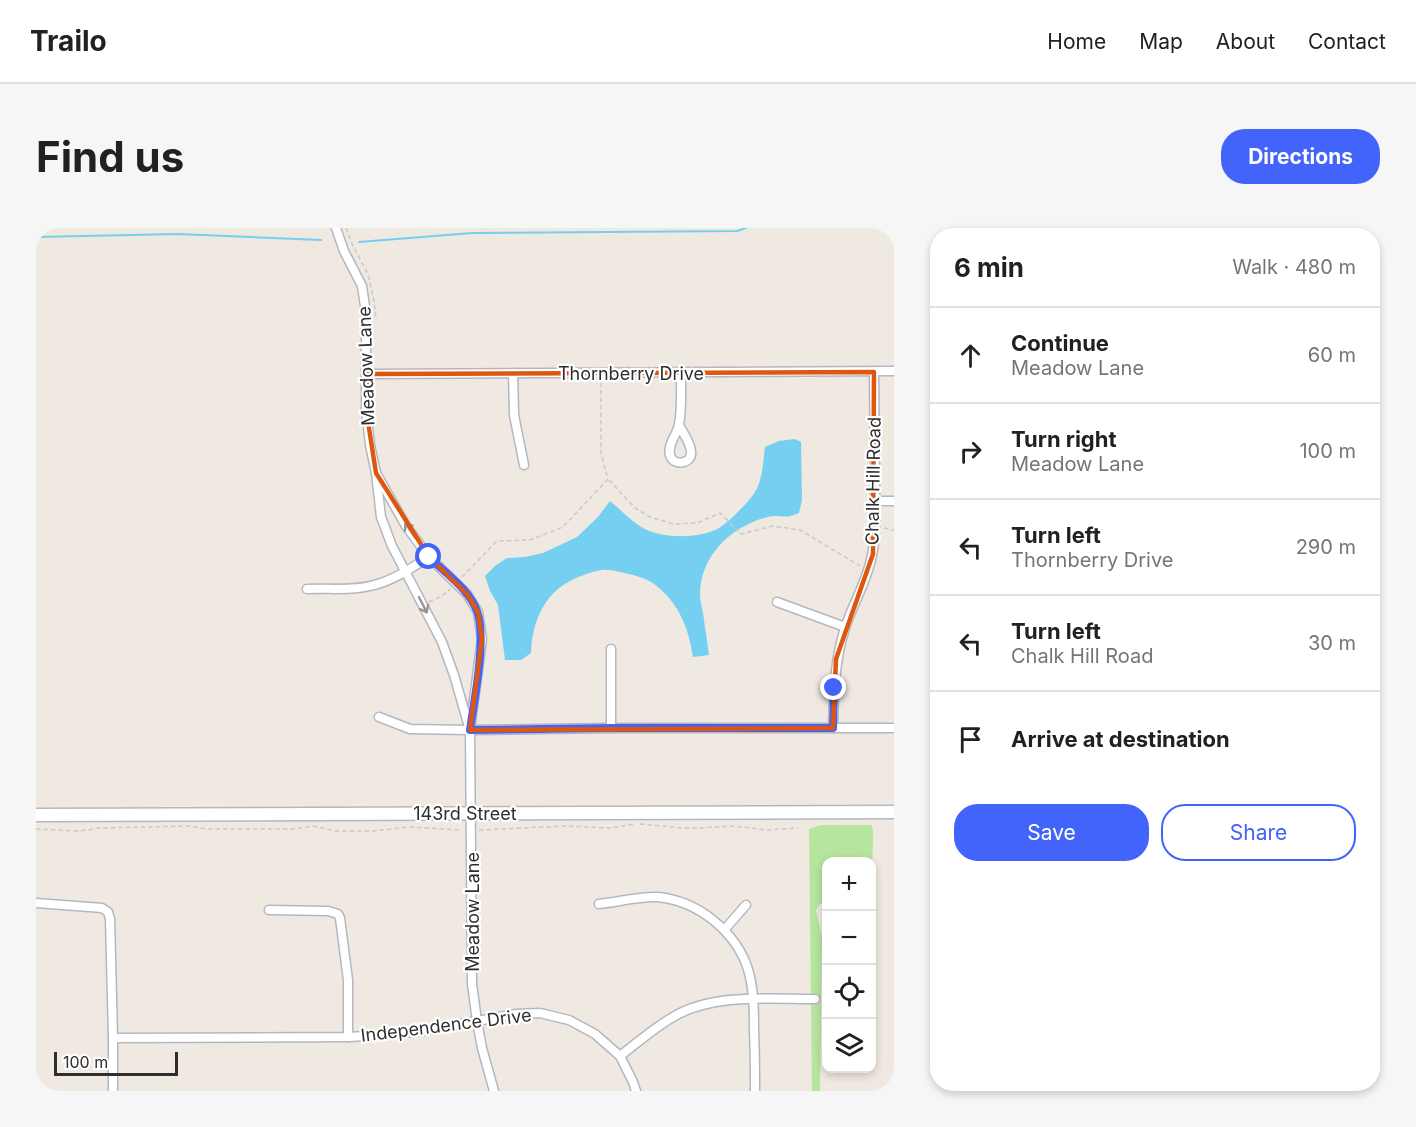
<!DOCTYPE html>
<meta charset="utf-8">
<style>
:root{--surface:#fff;--page:#f6f6f6;--text:#202124;--muted:#757577;--line:#e0e0e0;--accent:#4264fb}
body{margin:0;font-family:Inter,sans-serif;background:var(--page);color:var(--text)}
.controls{position:absolute;right:18px;bottom:18px;display:grid;overflow:hidden;border-radius:12px;box-shadow:0 3px 9px #0003}
.controls button{width:54px;height:54px;display:grid;place-items:center;padding:0;border:0;border-bottom:2px solid var(--line);background:var(--surface);color:var(--text);font:30px sans-serif}
.scale{position:absolute;left:18px;bottom:15px;width:124px;box-sizing:border-box;padding-left:6px;border:3px solid #2e2e2e;border-top:0;font-size:16px;line-height:21px;white-space:nowrap;color:#2e2e2e;-webkit-text-stroke:4px #fff;paint-order:stroke}
.stop{position:absolute;width:18px;height:18px;margin:-14px;border:4px solid #4264fb;border-radius:50%;background:#fff}
.stop.end{background:#4264fb;border-color:#fff;box-shadow:0 2px 6px #0008}
.list{margin:0;padding:0;list-style:none}
h2{display:flex;justify-content:space-between;align-items:center;height:78px;margin:0;padding:0 24px;font-size:26px}
h2 small{font-size:20px;font-weight:400;color:var(--muted)}
.list li{display:grid;grid-template-columns:39px 1fr auto;gap:18px;align-items:center;box-sizing:border-box;height:96px;padding:0 24px;border-top:2px solid var(--line)}
.list b{display:block;font-size:22px;white-space:nowrap}
.list p{margin:0;font-size:20px;white-space:nowrap;color:var(--muted)}
.list em{font-size:20px;font-style:normal;color:var(--muted)}
.actions{display:flex;gap:12px;padding:18px 24px}
.actions a{flex:1;padding:14px 0;border:2px solid var(--accent);border-radius:24px;text-align:center;font-size:21px;color:var(--accent)}
.actions .main{background:var(--accent);color:#fff}
.icon{flex:none;width:33px;height:33px;fill:none;stroke:currentColor;stroke-width:2;stroke-linecap:round;stroke-linejoin:round}
.map{position:relative;flex:none;width:858px;height:863px;overflow:hidden;border-radius:24px}
header{display:flex;align-items:center;gap:36px;box-sizing:border-box;height:84px;padding:0 30px;background:var(--surface);border-bottom:2px solid var(--line)}
header strong{font-size:28px}
nav{display:flex;gap:33px;margin-inline-start:auto;font-size:21px}
.intro{display:flex;align-items:center;justify-content:space-between;box-sizing:border-box;height:144px;padding:0 36px}
h1{margin:0;font-size:42px}
.button{padding:15px 27px;border-radius:24px;background:var(--accent);color:#fff;font-size:21px;font-weight:700}
main{display:flex;gap:36px;padding:0 36px}
aside{flex:1;background:var(--surface);border-radius:24px;box-shadow:0 3px 9px #0003}
.map>svg:first-child{display:block}
.green{fill:#b6e59e}
.water{fill:#75cff0}
.lines{fill:none;stroke-linecap:round;stroke-linejoin:round}
.stream{stroke:#75cff0;stroke-width:2}
.street-casing{stroke:#b4b7c1;stroke-width:11}
.secondary-casing{stroke:#b4b7c1;stroke-width:15}
.path{stroke:#c9c9c9;stroke-width:1.5;stroke-dasharray:4.5 3;stroke-linecap:butt}
.street{stroke:#fff;stroke-width:8}
.secondary{stroke:#fff;stroke-width:12}
.oneway{stroke:#969696}
.route{stroke:#4264fb;stroke-width:8}
.marked{fill:none;stroke:#df570e;stroke-width:4.5;stroke-linejoin:round}
.labels{text-anchor:middle;dominant-baseline:central;stroke-width:4.5;stroke-linejoin:round;paint-order:stroke}
.street-label{font-size:18px;fill:#2e2e2e;stroke:#fff}
</style>
<header>
<strong>Trailo</strong>
<nav><a>Home</a><a>Map</a><a>About</a><a>Contact</a></nav>
</header>
<div class="intro"><h1>Find us</h1><a class="button">Directions</a></div>
<main>
<div class="map">
<svg width="858" height="863" viewBox="0 0 858 863">
<rect width="100%" height="100%" fill="#efe9e1"/>
<polygon class="green" points="785,597 836,597 837,604 836,666 836,634 790,634 790,675 784,676 780,682 786,710 784,863 776,863 773,601"/>
<path class="water" d="M759,211L765,214L766,272L763,285C748,292 744,286 732,289C695,298 664,328 664,367C664,373 666,379 667,385C669,399 671,413 673,427L657,429C653,402 644,378 623,360C614,351 601,348 589,345C582,344 574,341 566,342C557,343 548,347 540,350C509,363 496,393 495,425L485,432H469L462,377L454,363L449,348L459,338L471,330L489,329L507,325L541,309L562,289L574,273C585,282 595,293 607,300C626,311 664,311 683,300C693,294 713,274 719,264C727,251 727,233 729,219L743,213Z"/>
<g class="lines">
<g class="stream">
<polyline points="0,9 142,6 285,12"/>
<polyline points="323,14 436,5 701,3 710,0"/>
</g>
<defs>
<g id="street">
<polyline points="300,0 308,23 326,58 330,85 330,181 334,217 340,245 345,289 356,318 406,414 418,447 433,499"/>
<polyline points="477,145 478,187 488,237"/>
<polyline points="331,146 858,143"/>
<path d="M643,197C647,205 654,214 655,223C657,236 637,239 634,227C631,216 642,206 643,196C646,182 645,160 645,145"/>
<polyline points="340,245 370,298 393,329 431,366 442,384 446,411 434,502 436,756 441,793 446,820 458,863"/>
<polyline points="839,273 858,273"/>
<path d="M271,361C293,360 317,363 338,357C358,352 375,340 393,329"/>
<polyline points="741,374 809,399"/>
<polyline points="575,421 575,500"/>
<polyline points="343,489 374,501 434,502 575,500 858,500"/>
<path d="M797,500C798,465 798,435 809,400C817,375 831,354 836,327C841,304 839,278 839,254C839,217 838,181 838,144"/>
<polyline points="0,675 66,680 72,684 74,691 77,810 77,863"/>
<path d="M563,676C583,674 602,668 622,669C642,671 662,680 677,692C716,724 718,756 718,803C719,823 719,843 719,863"/>
<polyline points="233,682 292,683 302,686 304,690 312,752 312,809"/>
<polyline points="689,701 710,677"/>
<polyline points="77,810 312,809 348,807 385,803 480,786 504,785 533,792 559,806 584,828 597,854 600,863"/>
<path d="M584,828C601,815 618,800 637,789C676,765 735,771 779,771"/>
</g>
<polyline id="secondary" points="0,587 858,584"/>
</defs>
<use href="#street" class="street-casing"/>
<use href="#secondary" class="secondary-casing"/>
<g class="path">
<polyline points="310,0 317,18 332,46 338,73 340,92"/>
<polyline points="573,252 599,280 614,289 638,296 661,295 684,285 705,306 737,298 764,302 824,338"/>
<polyline points="848,300 858,302"/>
<polyline points="426,349 461,313 494,312 527,299 572,251 565,225 565,153"/>
<polyline points="393,374 406,368 414,361"/>
<polyline points="604,596 646,600 663,600 698,598 731,602 762,600"/>
<polyline points="0,601 43,603 64,600 155,598 170,601 256,601 277,598 300,603 337,603 372,599 426,602"/>
<polyline points="443,602 529,598 574,600 599,596"/>
</g>
<use href="#street" class="street"/>
<use href="#secondary" class="secondary"/>
</g>
<defs><path id="oneway-shaft" d="M-6 0H5M1.5-3L5.5 0L1.5 3" fill="none" stroke-width="1.6" stroke-linecap="round" stroke-linejoin="round" transform="scale(1.5)"/></defs>
<g class="oneway">
<use href="#oneway-shaft" transform="translate(374 302) rotate(-124)"/>
<use href="#oneway-shaft" transform="translate(387 377) rotate(63)"/>
</g>
<g class="lines">
<path class="route" d="M393,329C409,345 433,361 441,383C451,409 438,473 434,502L575,500H797L798,460"/>
</g>
<path class="marked" d="M838,144L837,326L800,431L797,500L434,502L446,411L442,384L431,366L393,329L340,245L330,181L331,146Z"/>
<g class="labels">
<g class="street-label">
<text transform="translate(330 138) rotate(-92)">Meadow Lane</text>
<text x="595" y="145">Thornberry Drive</text>
<text transform="translate(837 253) rotate(-89)">Chalk Hill Road</text>
<text x="429" y="585">143rd Street</text>
<text transform="translate(436 684) rotate(-90)">Meadow Lane</text>
<text transform="translate(410 797) rotate(-7)">Independence Drive</text>
</g>
</g>
</svg>
<div class="controls">
<button>+</button>
<button>−</button>
<button><svg class="icon" aria-label="locate" viewBox="0 0 24 24"><circle cx="12" cy="12" r="6"/><path d="M12 2v4M12 18v4M2 12h4M18 12h4"/></svg></button>
<button><svg class="icon" aria-label="layers" viewBox="0 0 24 24"><path d="M12 4l9 5-9 5-9-5zM3 14l9 5 9-5"/></svg></button>
</div>
<div class="scale">100 m</div>
<div class="stop" style="left:393px;top:329px"></div>
<div class="stop end" style="left:798px;top:460px"></div>
</div>
<aside>
<h2>6 min<small>Walk · 480 m</small></h2>
<ul class="list">
<li><svg class="icon" aria-label="ahead" viewBox="0 0 24 24"><path d="M12 20V5M6 11l6-6 6 6"/></svg><div><b>Continue</b><p>Meadow Lane</p></div><em>60 m</em></li>
<li><svg class="icon" aria-label="right" viewBox="0 0 24 24"><path d="M7 20v-9h11M14 6l5 5-5 5"/></svg><div><b>Turn right</b><p>Meadow Lane</p></div><em>100 m</em></li>
<li><svg class="icon" aria-label="left" viewBox="0 0 24 24"><path d="M17 20v-9H6M10 6l-5 5 5 5"/></svg><div><b>Turn left</b><p>Thornberry Drive</p></div><em>290 m</em></li>
<li><svg class="icon" aria-label="left" viewBox="0 0 24 24"><path d="M17 20v-9H6M10 6l-5 5 5 5"/></svg><div><b>Turn left</b><p>Chalk Hill Road</p></div><em>30 m</em></li>
<li><svg class="icon" aria-label="arrive" viewBox="0 0 24 24"><path d="M6 21V4h12l-3 4 3 4H6"/></svg><div><b>Arrive at destination</b></div></li>
</ul>
<div class="actions"><a class="main">Save</a><a>Share</a></div>
</aside>
</main>
